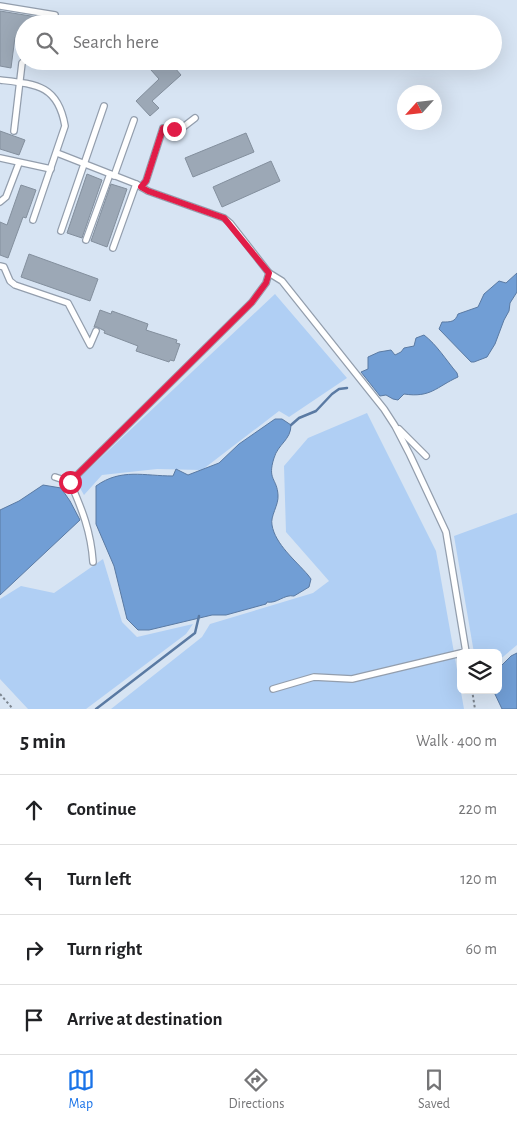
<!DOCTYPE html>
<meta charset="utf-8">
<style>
:root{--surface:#fff;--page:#f6f6f6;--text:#202124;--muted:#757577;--line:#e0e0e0;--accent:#1a73e8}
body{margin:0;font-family:"Alegreya Sans",sans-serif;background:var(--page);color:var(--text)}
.controls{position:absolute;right:15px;bottom:15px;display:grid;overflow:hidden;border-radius:8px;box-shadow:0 5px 20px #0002}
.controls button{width:45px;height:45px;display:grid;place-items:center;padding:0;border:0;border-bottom:1px solid var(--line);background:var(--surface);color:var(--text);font:25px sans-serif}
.compass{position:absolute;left:397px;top:85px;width:45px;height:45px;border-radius:50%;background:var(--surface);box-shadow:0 5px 20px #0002;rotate:243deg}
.stop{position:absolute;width:15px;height:15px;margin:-11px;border:4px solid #e11d48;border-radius:50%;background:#fff}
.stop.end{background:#e11d48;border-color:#fff;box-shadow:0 1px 5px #0008}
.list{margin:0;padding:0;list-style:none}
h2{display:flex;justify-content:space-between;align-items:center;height:65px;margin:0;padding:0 20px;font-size:21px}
h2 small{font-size:16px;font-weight:400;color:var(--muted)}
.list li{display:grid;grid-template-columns:32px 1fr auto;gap:15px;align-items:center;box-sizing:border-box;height:70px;padding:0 20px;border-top:1px solid var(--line)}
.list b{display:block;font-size:19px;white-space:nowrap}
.list em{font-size:16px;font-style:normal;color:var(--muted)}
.icon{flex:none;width:28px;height:28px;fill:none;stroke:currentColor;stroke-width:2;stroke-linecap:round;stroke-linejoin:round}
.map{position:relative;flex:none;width:517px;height:709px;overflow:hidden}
.search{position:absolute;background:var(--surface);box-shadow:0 5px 20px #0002;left:15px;right:15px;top:15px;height:55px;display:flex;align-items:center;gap:12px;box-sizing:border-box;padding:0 18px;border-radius:28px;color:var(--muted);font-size:19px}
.sheet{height:345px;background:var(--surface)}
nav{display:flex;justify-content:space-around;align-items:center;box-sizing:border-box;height:70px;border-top:1px solid var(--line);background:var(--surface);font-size:14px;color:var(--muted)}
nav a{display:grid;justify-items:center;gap:2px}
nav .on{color:var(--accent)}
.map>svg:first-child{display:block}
.green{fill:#b0cff4}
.water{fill:#719ed5;stroke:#5a7aa3}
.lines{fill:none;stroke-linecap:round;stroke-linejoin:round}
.stream{stroke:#5a7aa3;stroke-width:2.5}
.building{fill:#9ca8b6;stroke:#838f9d}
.lane-casing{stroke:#939ead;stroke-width:8}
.path{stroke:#7c858f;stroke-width:2;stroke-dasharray:2.5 2.5;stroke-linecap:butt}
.lane{stroke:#fff;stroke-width:5.5}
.route{stroke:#e11d48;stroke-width:6}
</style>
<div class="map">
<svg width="517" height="709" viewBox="0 0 517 709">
<rect width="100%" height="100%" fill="#d7e4f3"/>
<g class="green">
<polygon points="275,294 347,378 289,417 279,411 202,470 157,469 102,475 84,495 76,481"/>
<polygon points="367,413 436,551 464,709 111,709 202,637 210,624 313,593 329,581 286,532 284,466 308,438"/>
<polygon points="517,513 517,645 498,661 498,653 474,653 454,536"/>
<polygon points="103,559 122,622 137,637 193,624 186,634 86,709 28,709 0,679 0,599 21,586 54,593"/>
</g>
<g class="water">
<path d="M517,273V292L510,303L509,311L504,320L495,344L487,357L474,362H471L439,329L442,322C451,322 455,322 458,314L478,307L484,294L499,281L506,283Z"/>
<path d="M424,335C437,345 446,360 457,373L458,377C436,387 431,398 404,394L398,400L393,399L386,395L380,396L361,372L368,369V357L379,352L391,350L395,355L401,352L404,348L414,346L416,338Z"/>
<path d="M275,419H282L291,425C291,440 278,444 274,458C267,480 277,478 278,495C279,505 270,516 272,525C275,544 296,561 308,575L311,579L309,587L294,596C284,594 277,604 267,602L266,604L226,615H212L149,630H138L127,619L114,566L96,524V486C121,468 144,476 173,476L176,469L188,475L219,463L239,444Z"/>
<polygon points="43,485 61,488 70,501 80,520 0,595 0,510 19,501"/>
<polygon points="517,653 517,709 502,709 493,690 498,690 498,669 511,656"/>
</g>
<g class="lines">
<g class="stream">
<polyline points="291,425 299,418 316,411 332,394 339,389 347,388"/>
<polyline points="96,709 195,633 199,616"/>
</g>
</g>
<g class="building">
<polygon points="0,11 43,18 43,24 24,24 24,38 15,37 11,68 0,66"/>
<polygon points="143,61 169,61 181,75 152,101 159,108 150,116 136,101 159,79"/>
<polygon points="0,131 25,140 19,155 0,149"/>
<polygon points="246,133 254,152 193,177 185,158"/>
<polygon points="271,161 280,181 222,207 213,187"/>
<polygon points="87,174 102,180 82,238 67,233"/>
<polygon points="111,184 127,189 107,247 91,241"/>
<polygon points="21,185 36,190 26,218 23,217 8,258 0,255 0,222 7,225"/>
<polygon points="29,254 98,279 90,301 21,277"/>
<polygon points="100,310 111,314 112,311 148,324 146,330 177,340 176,343 180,344 174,361 170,360 169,362 136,351 138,346 104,333 105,331 97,327 94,327"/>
</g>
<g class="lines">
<defs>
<g id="lane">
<polyline points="0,6 55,15 54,24"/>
<path d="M0,80C36,84 58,85 65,126L33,220"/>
<polyline points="14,131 22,63 24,61"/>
<path d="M57,153L136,184L148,191L224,218L230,223L269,273L266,283L252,302L70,482C82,509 91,532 93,562"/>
<polyline points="0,158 51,169"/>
<polyline points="114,176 134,120"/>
<polyline points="141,187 146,181 163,128 182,128 195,118"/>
<polyline points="0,202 6,197 19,163"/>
<polyline points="61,231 104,106"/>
<polyline points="86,240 110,174"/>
<polyline points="113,248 136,184"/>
<polyline points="0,266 4,267 10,281 15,285 68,303 90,345 96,331"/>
<polyline points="269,273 282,281 384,409 395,426 410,455 446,532 466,652 464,653"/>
<polyline points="399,429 426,456"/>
<polyline points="55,477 70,482"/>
<polyline points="273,689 314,677 352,679 461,653"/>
</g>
</defs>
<use href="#lane" class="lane-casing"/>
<g class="path">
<polyline points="472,690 475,709"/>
<polyline points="0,694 13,709"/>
</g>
<use href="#lane" class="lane"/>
</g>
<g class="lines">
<polyline class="route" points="70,482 252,302 266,283 269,273 224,218 148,191 141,187 146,181 163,128 174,129"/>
</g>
</svg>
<div class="controls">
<button><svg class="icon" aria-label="layers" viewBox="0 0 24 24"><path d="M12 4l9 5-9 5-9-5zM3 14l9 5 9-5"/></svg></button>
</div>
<svg class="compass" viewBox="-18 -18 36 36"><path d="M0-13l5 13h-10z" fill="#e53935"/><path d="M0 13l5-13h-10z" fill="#757577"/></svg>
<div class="stop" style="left:70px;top:482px"></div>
<div class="stop end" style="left:174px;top:129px"></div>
<div class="search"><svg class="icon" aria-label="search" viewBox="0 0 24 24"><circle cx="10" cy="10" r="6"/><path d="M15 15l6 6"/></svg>Search here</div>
</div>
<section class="sheet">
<h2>5 min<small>Walk · 400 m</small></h2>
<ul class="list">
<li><svg class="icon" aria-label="ahead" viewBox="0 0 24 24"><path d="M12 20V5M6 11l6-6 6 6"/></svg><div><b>Continue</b></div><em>220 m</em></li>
<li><svg class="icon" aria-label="left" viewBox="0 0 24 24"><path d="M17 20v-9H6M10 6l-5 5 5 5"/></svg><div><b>Turn left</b></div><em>120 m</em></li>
<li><svg class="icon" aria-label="right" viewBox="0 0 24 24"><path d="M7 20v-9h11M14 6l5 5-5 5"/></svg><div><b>Turn right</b></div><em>60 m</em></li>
<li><svg class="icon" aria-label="arrive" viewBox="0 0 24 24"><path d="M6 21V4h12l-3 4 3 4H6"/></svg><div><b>Arrive at destination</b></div></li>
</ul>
</section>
<nav>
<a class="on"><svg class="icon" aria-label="map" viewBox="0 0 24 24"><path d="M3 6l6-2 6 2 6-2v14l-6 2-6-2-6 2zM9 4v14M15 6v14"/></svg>Map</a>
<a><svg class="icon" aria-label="directions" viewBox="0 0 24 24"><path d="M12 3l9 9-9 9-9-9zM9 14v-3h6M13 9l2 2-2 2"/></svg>Directions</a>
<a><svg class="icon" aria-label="saved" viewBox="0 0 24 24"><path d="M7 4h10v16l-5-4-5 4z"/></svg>Saved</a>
</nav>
